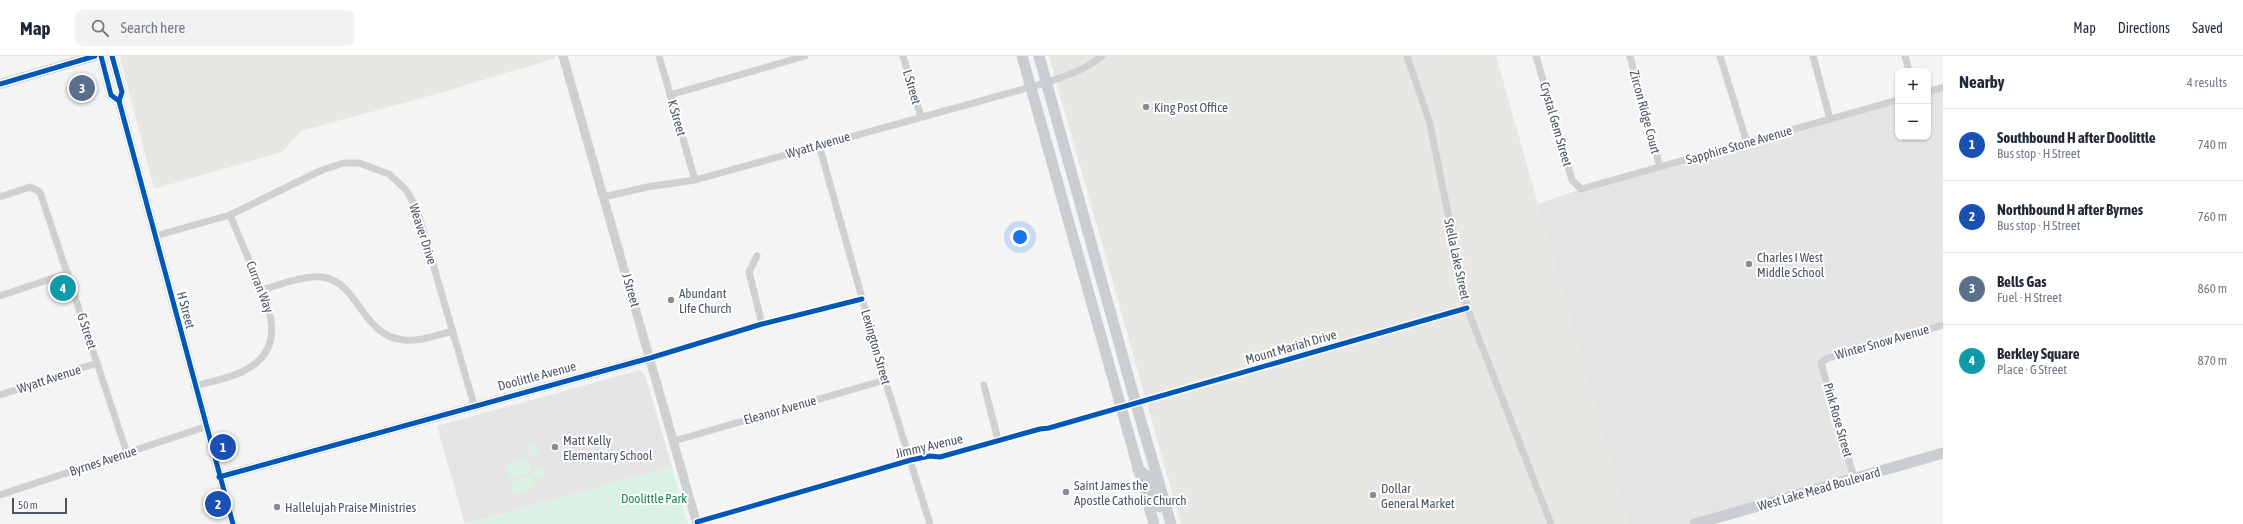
<!DOCTYPE html>
<meta charset="utf-8">
<style>
:root{--surface:#fff;--page:#f2f2f3;--text:#1f2937;--muted:#747a83;--line:#e0e1e3;--accent:#ea580c}
body{margin:0;font-family:"Asap Condensed",sans-serif;background:var(--page);color:var(--text)}
.controls{position:absolute;right:12px;top:12px;display:grid;overflow:hidden;border-radius:8px;box-shadow:0 1px 3px #0004}
.controls button{width:36px;height:36px;display:grid;place-items:center;padding:0;border:0;border-bottom:1px solid var(--line);background:var(--surface);color:var(--text);font:20px sans-serif}
.scale{position:absolute;left:12px;bottom:10px;width:55px;box-sizing:border-box;padding-left:4px;border:2px solid #4a5661;border-top:0;font-size:11px;line-height:14px;white-space:nowrap;color:#4a5661;-webkit-text-stroke:3px #fff;paint-order:stroke}
.you{position:absolute;left:1020px;top:181px;width:14px;height:14px;margin:-10px;border:3px solid #fff;border-radius:50%;background:#1a73e8;box-shadow:0 0 0 6px #1a73e833}
.badge{display:grid;place-items:center;width:26px;height:26px;border-radius:50%;background:var(--accent);color:#fff;font-size:13px;font-weight:700}
.pin{position:absolute;translate:-50% -50%;border:2px solid #fff;box-shadow:0 1px 4px #0006}
.list{margin:0;padding:0;list-style:none}
h2{display:flex;justify-content:space-between;align-items:center;height:52px;margin:0;padding:0 16px;font-size:17px}
h2 small{font-size:13px;font-weight:400;color:var(--muted)}
.list li{display:grid;grid-template-columns:26px 1fr auto;gap:12px;align-items:center;box-sizing:border-box;height:72px;padding:0 16px;border-top:1px solid var(--line)}
.list b{display:block;font-size:15px;white-space:nowrap}
.list p{margin:0;font-size:13px;white-space:nowrap;color:var(--muted)}
.list em{font-size:13px;font-style:normal;color:var(--muted)}
.icon{flex:none;width:22px;height:22px;fill:none;stroke:currentColor;stroke-width:2;stroke-linecap:round;stroke-linejoin:round}
.map{position:relative;flex:none;width:1943px;height:468px;overflow:hidden}
header{display:flex;align-items:center;gap:24px;box-sizing:border-box;height:56px;padding:0 20px;background:var(--surface);border-bottom:1px solid var(--line)}
header strong{font-size:19px}
nav{display:flex;gap:22px;margin-inline-start:auto;font-size:14px}
.search{width:280px;height:36px;background:var(--page);display:flex;align-items:center;gap:10px;box-sizing:border-box;padding:0 14px;border-radius:8px;color:var(--muted);font-size:15px}
main{display:flex}
aside{flex:1;background:var(--surface)}
.map>svg:first-child{display:block}
.commercial{fill:#e8e7e3}
.education{fill:#e6e5e6}
.green{fill:#d9f2e3}
.lines{fill:none;stroke-linecap:round;stroke-linejoin:round}
.minor{stroke:#ced0d2;stroke-width:7}
.tertiary{stroke:#ced0d2;stroke-width:9}
.secondary{stroke:#ced0d4;stroke-width:10}
.primary{stroke:#caced1;stroke-width:11}
.cycleway-casing{stroke:#fff;stroke-width:8}
.cycleway{stroke:#0057b8;stroke-width:5}
.poi-dot{fill:#868d94;stroke:#fff;stroke-width:1.5}
.labels{text-anchor:middle;dominant-baseline:central;stroke-width:4;stroke-linejoin:round;paint-order:stroke}
.street-label{font-size:13px;fill:#4a5661;stroke:#fff}
.poi-label{font-size:13px;fill:#4a5661;stroke:#fff;text-anchor:start}
.park-label{font-size:13px;fill:#17864f;stroke:#fff}
</style>
<header>
<strong>Map</strong>
<div class="search"><svg class="icon" aria-label="search" viewBox="0 0 24 24"><circle cx="10" cy="10" r="6"/><path d="M15 15l6 6"/></svg>Search here</div>
<nav><a>Map</a><a>Directions</a><a>Saved</a></nav>
</header>
<main>
<div class="map">
<svg width="1943" height="468" viewBox="0 0 1943 468">
<rect width="100%" height="100%" fill="#f4f4f4"/>
<g class="commercial">
<polygon points="124,0 555,0 556,2 433,39 301,75 282,96 154,133 120,1"/>
<polygon points="1049,0 1496,0 1629,468 1181,468"/>
</g>
<g class="education">
<polygon points="1943,31 1943,269 1821,306 1854,422 1694,468 1629,468 1538,148 1581,133 1898,44 1898,81 1928,81 1928,36"/>
<polygon points="640,314 645,319 672,411 465,468 437,370"/>
</g>
<g class="green">
<circle cx="533" cy="394" r="5.5"/>
<polygon points="528,403 531,416 509,422 505,409"/>
<polygon points="672,411 688,468 467,468"/>
<circle cx="539" cy="417" r="5"/>
<polygon points="532,419 536,432 513,439 510,425"/>
</g>
<g class="lines">
<g class="minor">
<polyline points="659,0 695,124"/>
<polyline points="903,0 921,61"/>
<polyline points="1407,0 1430,68 1467,252 1551,468"/>
<polyline points="1536,0 1572,124 1581,133 1898,44"/>
<polyline points="1630,0 1660,111"/>
<polyline points="1720,0 1747,87"/>
<polyline points="1813,0 1830,63"/>
<polyline points="1905,0 1909,15"/>
<polyline points="1928,36 1943,31"/>
<polyline points="670,39 805,0"/>
<polyline points="819,89 885,324 930,468"/>
<polyline points="0,141 30,131 40,136 127,397"/>
<path d="M604,141L647,131L695,124L1031,31C1057,23 1081,17 1102,0"/>
<polyline points="155,180 230,159 322,114 344,107 359,107 389,118 406,134 417,153 474,349"/>
<polyline points="757,200 749,216 762,268"/>
<path d="M262,234C278,229 296,222 313,221C359,217 358,280 404,284C420,286 437,279 453,275"/>
<polyline points="0,240 68,217"/>
<polyline points="650,302 762,268 862,243"/>
<polyline points="984,329 998,384"/>
<path d="M194,330C209,326 227,323 242,316C289,293 270,252 254,216C246,197 238,178 230,159"/>
<polyline points="0,339 97,307"/>
<polyline points="674,385 885,324"/>
<polyline points="1854,422 1821,307 1828,302 1943,269"/>
<polyline points="0,439 205,371"/>
<polyline points="697,466 911,404 930,400 940,401 1040,373 1049,372 1467,252"/>
</g>
<g class="tertiary">
<polyline points="101,0 111,39 119,45"/>
<polyline points="112,0 122,36 119,45 233,468"/>
<polyline points="563,0 697,468"/>
<polyline points="219,421 650,302"/>
</g>
<polyline class="secondary" points="0,28 95,0"/>
<g class="primary">
<polyline points="1022,0 1154,468"/>
<polyline points="1039,0 1136,348 1171,468"/>
<polyline points="1138,413 1148,421 1160,451"/>
<polyline points="1695,468 1943,397"/>
</g>
<defs>
<g id="cycleway">
<polyline points="101,0 111,39 119,45"/>
<polyline points="112,0 122,36 119,45 233,468"/>
<polyline points="0,28 95,0"/>
<polyline points="219,421 650,302 762,268 862,243"/>
<polyline points="697,466 911,404 930,400 940,401 1040,373 1049,372 1467,252"/>
</g>
</defs>
<use href="#cycleway" class="cycleway-casing"/>
<use href="#cycleway" class="cycleway"/>
</g>
<g class="poi-dot">
<circle cx="1146" cy="51" r="4"/>
<circle cx="1749" cy="208" r="4"/>
<circle cx="671" cy="244" r="4"/>
<circle cx="555" cy="391" r="4"/>
<circle cx="1066" cy="436" r="4"/>
<circle cx="1373" cy="439" r="4"/>
<circle cx="277" cy="451" r="4"/>
</g>
<g class="labels">
<g class="street-label">
<text transform="translate(912 31) rotate(74)">L Street</text>
<text transform="translate(1645 56) rotate(75)">Zircon Ridge Court</text>
<text transform="translate(677 62) rotate(74)">K Street</text>
<text transform="translate(1556 68) rotate(74)">Crystal Gem Street</text>
<text transform="translate(818 89) rotate(-16)">Wyatt Avenue</text>
<text transform="translate(1739 89) rotate(-16)">Sapphire Stone Avenue</text>
<text transform="translate(423 178) rotate(72)">Weaver Drive</text>
<text transform="translate(1457 203) rotate(78)">Stella Lake Street</text>
<text transform="translate(260 231) rotate(69)">Curran Way</text>
<text transform="translate(631 234) rotate(74)">J Street</text>
<text transform="translate(186 254) rotate(75)">H Street</text>
<text transform="translate(87 275) rotate(72)">G Street</text>
<text transform="translate(1882 286) rotate(-16)">Winter Snow Avenue</text>
<text transform="translate(876 291) rotate(74)">Lexington Street</text>
<text transform="translate(1291 291) rotate(-16)">Mount Mariah Drive</text>
<text transform="translate(537 320) rotate(-15)">Doolittle Avenue</text>
<text transform="translate(49 323) rotate(-18)">Wyatt Avenue</text>
<text transform="translate(780 354) rotate(-16)">Eleanor Avenue</text>
<text transform="translate(1838 364) rotate(74)">Pink Rose Street</text>
<text transform="translate(929 390) rotate(-13)">Jimmy Avenue</text>
<text transform="translate(103 405) rotate(-18)">Byrnes Avenue</text>
<text transform="translate(1819 433) rotate(-16)">West Lake Mead Boulevard</text>
</g>
<g class="poi-label">
<text x="1154" y="51">King Post Office</text>
<text x="1757" y="201">Charles I West<tspan x="1757" dy="15">Middle School</tspan></text>
<text x="679" y="237">Abundant<tspan x="679" dy="15">Life Church</tspan></text>
<text x="563" y="384">Matt Kelly<tspan x="563" dy="15">Elementary School</tspan></text>
<text x="1074" y="429">Saint James the<tspan x="1074" dy="15">Apostle Catholic Church</tspan></text>
<text x="1381" y="432">Dollar<tspan x="1381" dy="15">General Market</tspan></text>
<text x="285" y="451">Hallelujah Praise Ministries</text>
</g>
<g class="park-label">
<text x="654" y="442">Doolittle Park</text>
</g>
</g>
</svg>
<div class="controls">
<button>+</button>
<button>−</button>
</div>
<div class="scale">50 m</div>
<div class="you"></div>
<div class="pin badge" style="left:223px;top:391px;background:#1a4fb4">1</div>
<div class="pin badge" style="left:218px;top:448px;background:#1a4fb4">2</div>
<div class="pin badge" style="left:82px;top:32px;background:#5c6f8a">3</div>
<div class="pin badge" style="left:63px;top:232px;background:#0f9aa8">4</div>
</div>
<aside>
<h2>Nearby<small>4 results</small></h2>
<ul class="list">
<li><span class="badge" style="background:#1a4fb4">1</span><div><b>Southbound H after Doolittle</b><p>Bus stop · H Street</p></div><em>740 m</em></li>
<li><span class="badge" style="background:#1a4fb4">2</span><div><b>Northbound H after Byrnes</b><p>Bus stop · H Street</p></div><em>760 m</em></li>
<li><span class="badge" style="background:#5c6f8a">3</span><div><b>Bells Gas</b><p>Fuel · H Street</p></div><em>860 m</em></li>
<li><span class="badge" style="background:#0f9aa8">4</span><div><b>Berkley Square</b><p>Place · G Street</p></div><em>870 m</em></li>
</ul>
</aside>
</main>
